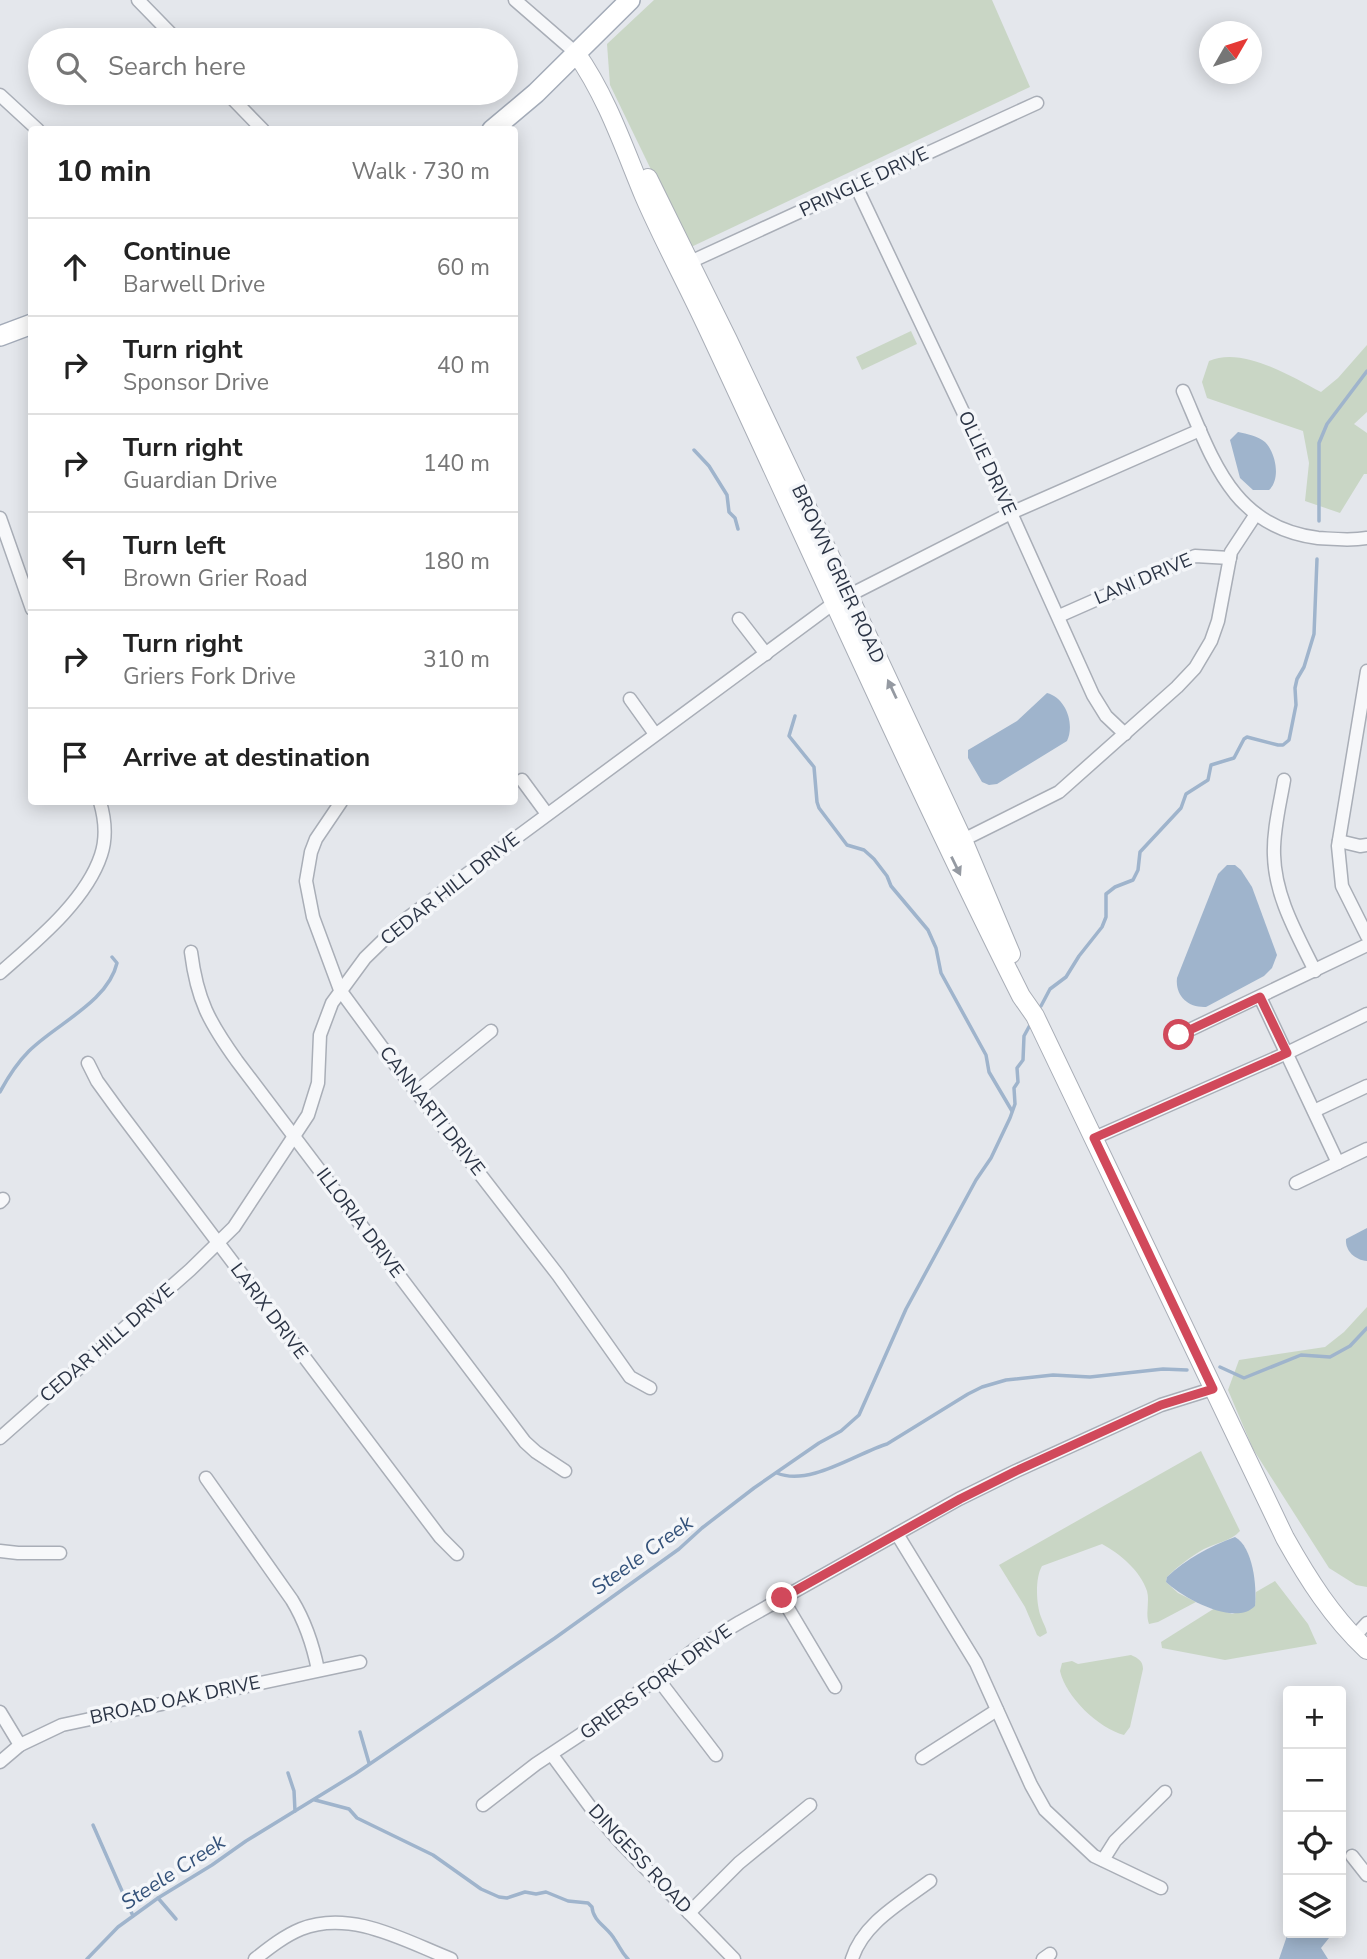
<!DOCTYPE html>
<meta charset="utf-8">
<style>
:root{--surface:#fff;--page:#f6f6f6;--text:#222;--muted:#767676;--line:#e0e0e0}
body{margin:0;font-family:"Nunito Sans",sans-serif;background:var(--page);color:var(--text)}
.controls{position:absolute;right:21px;bottom:21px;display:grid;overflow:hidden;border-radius:7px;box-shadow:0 4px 18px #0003}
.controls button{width:63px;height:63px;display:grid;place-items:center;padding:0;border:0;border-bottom:2px solid var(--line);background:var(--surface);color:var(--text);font:35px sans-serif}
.compass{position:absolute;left:1199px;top:21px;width:63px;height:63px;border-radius:50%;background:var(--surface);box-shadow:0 4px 18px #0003;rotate:51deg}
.stop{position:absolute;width:21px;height:21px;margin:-16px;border:5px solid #d1495b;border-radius:50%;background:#fff}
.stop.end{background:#d1495b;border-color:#fff;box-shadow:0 2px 7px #0008}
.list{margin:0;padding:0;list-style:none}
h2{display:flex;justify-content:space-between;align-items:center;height:91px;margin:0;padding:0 28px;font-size:30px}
h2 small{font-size:23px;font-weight:400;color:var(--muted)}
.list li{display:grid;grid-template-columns:46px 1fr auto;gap:21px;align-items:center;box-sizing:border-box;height:98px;padding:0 28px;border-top:2px solid var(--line)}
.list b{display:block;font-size:26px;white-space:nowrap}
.list p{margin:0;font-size:23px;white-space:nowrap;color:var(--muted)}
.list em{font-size:23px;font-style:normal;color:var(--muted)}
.icon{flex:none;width:38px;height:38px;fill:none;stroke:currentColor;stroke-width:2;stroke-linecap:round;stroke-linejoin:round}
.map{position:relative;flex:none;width:1367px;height:1959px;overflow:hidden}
.search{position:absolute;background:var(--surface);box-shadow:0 4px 18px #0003;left:28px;top:28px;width:490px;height:77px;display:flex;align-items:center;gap:18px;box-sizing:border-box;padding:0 24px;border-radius:38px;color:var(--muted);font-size:26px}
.panel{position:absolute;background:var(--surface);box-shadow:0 4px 18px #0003;left:28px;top:126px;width:490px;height:679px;border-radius:7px}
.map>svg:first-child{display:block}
.green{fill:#c9d6c5}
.water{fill:#9fb4cc}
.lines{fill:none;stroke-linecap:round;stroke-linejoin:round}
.stream{stroke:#9fb4cc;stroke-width:3.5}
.street-casing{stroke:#a9aeb7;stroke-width:15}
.secondary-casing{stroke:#a9aeb7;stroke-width:20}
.primary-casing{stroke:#a3abb8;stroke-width:22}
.street{stroke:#f7f8fa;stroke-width:12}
.secondary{stroke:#fff;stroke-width:18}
.primary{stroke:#fff;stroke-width:19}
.oneway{fill:#959aa2}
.route{stroke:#d1495b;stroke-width:9}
.labels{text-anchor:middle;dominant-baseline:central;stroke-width:7;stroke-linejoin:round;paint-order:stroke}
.street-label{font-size:19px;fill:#2b3445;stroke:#f4f6f9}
.water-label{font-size:21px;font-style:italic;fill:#34527a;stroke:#f4f6f9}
</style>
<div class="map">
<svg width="1367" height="1959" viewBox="0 0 1367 1959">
<rect width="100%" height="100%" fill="#e4e7ec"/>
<g class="green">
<polygon points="654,0 992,0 1030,87 689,248 610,85 607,44"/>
<polygon points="911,331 917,344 862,370 856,357"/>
<path d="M1367,345V412L1354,424L1367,433V474H1364L1340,513L1305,501L1309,463L1303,431L1207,398L1202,382L1209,361C1242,346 1291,376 1321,392L1338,378Z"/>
<polygon points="1367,1307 1367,1587 1356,1585 1329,1568 1253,1449 1228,1390 1239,1360 1325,1347 1344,1332"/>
<path d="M1201,1451L1240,1531C1231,1541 1216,1543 1204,1549C1190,1557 1178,1566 1167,1577L1166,1582L1178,1593L1196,1602L1158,1622L1149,1624C1145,1613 1150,1602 1147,1591C1140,1570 1120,1554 1102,1544L1042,1566C1035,1578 1036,1604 1041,1617C1043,1623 1046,1627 1047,1633L1040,1637L1037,1635L1025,1607L999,1565Z"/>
<polygon points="1275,1581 1308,1624 1317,1644 1225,1660 1162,1648 1161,1642 1215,1608 1232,1614 1255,1606 1256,1592"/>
<path d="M1131,1655C1138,1658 1143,1661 1143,1669L1130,1727L1124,1735C1098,1728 1066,1697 1060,1671L1062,1663L1072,1661L1078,1664Z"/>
</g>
<g class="water">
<path d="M1238,432C1247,434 1258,436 1265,442C1276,453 1281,479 1269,490H1253L1240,478L1230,440Z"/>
<path d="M1047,693C1066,698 1075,724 1067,741L997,784L989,785L982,782L968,758V750L1017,721Z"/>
<path d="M1227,865H1235L1241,870L1252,887L1277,955L1272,968L1264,976L1206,1007C1188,1008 1175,996 1177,978L1218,874Z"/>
<path d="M1367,1228V1261C1355,1260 1345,1251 1346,1239Z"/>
<path d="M1235,1537C1253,1547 1257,1586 1255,1606C1235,1627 1183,1598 1166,1582L1167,1577C1187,1558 1209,1547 1235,1537Z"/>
<polygon points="1288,1933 1329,1933 1329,1938 1321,1948 1328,1959 1279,1959"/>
</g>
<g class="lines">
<g class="stream">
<polyline points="694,450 709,466 727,495 729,512 735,518 738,529"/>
<polyline points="1319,521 1319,443 1327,424 1367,371"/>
<polyline points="795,716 789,736 814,767 817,802 819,808 847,845 864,850 874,859 887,876 891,886 928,930 936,948 941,973 986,1055 989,1072 1012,1111"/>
<polyline points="1041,1006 1050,989 1066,977 1079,956 1102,927 1106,917 1106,894 1115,887 1133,880 1138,870 1140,852 1181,808 1186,794 1208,780 1211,765 1234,758 1244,739 1247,737 1278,745 1283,745 1289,740 1296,705 1295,688 1297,679 1304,667 1314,634 1317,559"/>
<path d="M0,1092C8,1077 17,1063 29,1051C56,1024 108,1002 117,963L112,957"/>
<polyline points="1220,1367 1244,1378 1301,1355 1330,1357 1350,1346 1367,1328"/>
<path d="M777,1473C809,1487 857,1453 887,1444L968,1394L982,1387L1006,1380L1053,1375L1090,1377L1163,1369L1187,1370"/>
<polyline points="360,1732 369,1763"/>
<polyline points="288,1773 294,1791 295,1811"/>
<path d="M315,1800L349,1809L357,1818L433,1855L481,1889L499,1897L507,1898L525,1892L536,1894L546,1892L568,1901L588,1903L592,1907C593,1922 608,1927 615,1940C620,1947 621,1952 628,1959"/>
<polyline points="93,1825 133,1916"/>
<polyline points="158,1898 176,1919"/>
<polyline points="87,1959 118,1927 158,1898 212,1865 246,1841 355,1774 555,1638 679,1549 702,1528 754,1488 819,1443 841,1431 859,1415 906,1309 976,1180 991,1158 1010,1118 1015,1104 1014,1088 1018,1082 1017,1068 1023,1060 1024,1036 1030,1025"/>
</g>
<defs>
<g id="street">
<polyline points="138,0 177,40"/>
<polyline points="515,0 576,53"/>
<polyline points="227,93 263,130"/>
<polyline points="0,95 38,130"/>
<polyline points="856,186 1011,513 1093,695 1106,716 1125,734"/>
<polyline points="690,262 1037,103"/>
<path d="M1183,391C1213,460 1232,527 1318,538C1335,539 1350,541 1367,538"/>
<polyline points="0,518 32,609"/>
<polyline points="1059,616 1195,556 1230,558"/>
<polyline points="739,619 766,654"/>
<polyline points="1367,671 1338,846 1342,886 1367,936"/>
<polyline points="630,699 655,734"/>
<polyline points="522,780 547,814"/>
<path d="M1284,780C1280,804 1273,830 1274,855C1275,897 1297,934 1315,971"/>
<polyline points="341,802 316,839 311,852 306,881 313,917 340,990 387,1054 558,1275 630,1377 650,1388"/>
<polyline points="963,840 1059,792 1177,687 1195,668 1211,641 1218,621 1231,552 1256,514"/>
<polyline points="1339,841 1360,846 1367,845"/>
<path d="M191,952C197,1000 209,1022 237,1061L525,1442L536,1452L565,1471"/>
<path d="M0,973C35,942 86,901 101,855C107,837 105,819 100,802"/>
<polyline points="1260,997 1338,1163"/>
<polyline points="1179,1035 1367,945"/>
<polyline points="88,1063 97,1081 118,1110 440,1537 457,1554"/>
<polyline points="416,1092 491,1031"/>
<polyline points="1314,1111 1367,1086"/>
<polyline points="1094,1138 1287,1053 1367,1014"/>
<polyline points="1296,1183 1367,1149"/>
<polyline points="0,1202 3,1199"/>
<polyline points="0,1438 190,1270 234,1227 308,1115 318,1083 320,1035 332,1003 365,958 402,922 834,603 1011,513 1200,430"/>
<path d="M206,1478L292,1600C306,1623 313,1645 318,1670"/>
<polyline points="897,1534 976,1663 1031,1785 1045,1810 1094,1856 1161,1888"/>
<polyline points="0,1551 18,1553 60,1553"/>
<polyline points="782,1598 835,1687"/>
<polyline points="1354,1637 1367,1623"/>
<polyline points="658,1679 716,1755"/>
<polyline points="0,1712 20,1745"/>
<polyline points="552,1755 594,1812 622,1844 734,1959"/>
<polyline points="922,1758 997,1710"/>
<polyline points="0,1762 20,1745 62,1725 360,1662"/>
<polyline points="483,1805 536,1764 601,1721 695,1649 740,1622 959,1499 1016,1471 1161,1405 1212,1389"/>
<polyline points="1352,1856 1367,1875"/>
<polyline points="1103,1860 1115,1841 1165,1792"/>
<polyline points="689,1913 739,1863 810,1805"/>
<path d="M255,1959C269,1948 284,1936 301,1929C351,1909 405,1941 451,1959"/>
<path d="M852,1959C863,1923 902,1902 930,1881"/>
<polyline points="1043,1959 1050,1954"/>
</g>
<g id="secondary">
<path d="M576,53C607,97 624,148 644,196C663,240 686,282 706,325C811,549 910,775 1021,996L1035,1016L1285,1538C1308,1579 1332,1617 1367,1650"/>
<polyline points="648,178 728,340 849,596 963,840 1011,954"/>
</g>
<g id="primary">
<polyline points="492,130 536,93 630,0"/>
<polyline points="0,336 32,324"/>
</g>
</defs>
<use href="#street" class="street-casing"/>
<use href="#secondary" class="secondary-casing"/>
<use href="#primary" class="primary-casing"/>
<use href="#street" class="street"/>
<use href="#secondary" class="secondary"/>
<use href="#primary" class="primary"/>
</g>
<defs><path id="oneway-solid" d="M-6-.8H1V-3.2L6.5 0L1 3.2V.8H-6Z" transform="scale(1.75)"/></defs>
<g class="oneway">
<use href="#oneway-solid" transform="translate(892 689) rotate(-115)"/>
<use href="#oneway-solid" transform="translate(956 866) rotate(64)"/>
</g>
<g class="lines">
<polyline class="route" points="782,1598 960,1499 1016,1471 1161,1405 1213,1389 1094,1138 1287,1053 1260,997 1179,1035"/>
</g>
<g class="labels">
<g class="street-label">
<text transform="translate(864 182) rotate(-25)">PRINGLE DRIVE</text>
<text transform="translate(987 463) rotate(65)">OLLIE DRIVE</text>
<text transform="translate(838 574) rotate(65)">BROWN GRIER ROAD</text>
<text transform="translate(1143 579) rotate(-23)">LANI DRIVE</text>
<text transform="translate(450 889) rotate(-38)">CEDAR HILL DRIVE</text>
<text transform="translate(432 1111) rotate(52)">CANNARTI DRIVE</text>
<text transform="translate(360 1223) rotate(53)">ILLORIA DRIVE</text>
<text transform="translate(269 1311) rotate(53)">LARIX DRIVE</text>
<text transform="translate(107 1343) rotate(-41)">CEDAR HILL DRIVE</text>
<text transform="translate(656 1682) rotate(-36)">GRIERS FORK DRIVE</text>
<text transform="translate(175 1700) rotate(-12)">BROAD OAK DRIVE</text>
<text transform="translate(640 1859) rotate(47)">DINGESS ROAD</text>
</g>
<g class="water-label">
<text transform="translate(642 1555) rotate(-36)">Steele Creek</text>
<text transform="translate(173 1872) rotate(-33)">Steele Creek</text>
</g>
</g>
</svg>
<div class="controls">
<button>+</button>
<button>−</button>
<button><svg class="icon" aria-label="locate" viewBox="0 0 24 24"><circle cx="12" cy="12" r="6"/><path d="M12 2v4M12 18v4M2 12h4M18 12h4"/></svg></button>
<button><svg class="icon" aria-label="layers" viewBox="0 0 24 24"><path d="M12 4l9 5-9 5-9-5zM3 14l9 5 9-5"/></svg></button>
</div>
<svg class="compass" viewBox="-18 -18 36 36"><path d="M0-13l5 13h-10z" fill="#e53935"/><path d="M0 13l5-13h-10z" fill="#767676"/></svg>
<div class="stop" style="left:1179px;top:1035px"></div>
<div class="stop end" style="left:782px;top:1598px"></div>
<div class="search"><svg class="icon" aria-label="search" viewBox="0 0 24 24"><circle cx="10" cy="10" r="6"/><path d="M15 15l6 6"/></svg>Search here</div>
<section class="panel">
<h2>10 min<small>Walk · 730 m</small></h2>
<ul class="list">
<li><svg class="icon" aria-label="ahead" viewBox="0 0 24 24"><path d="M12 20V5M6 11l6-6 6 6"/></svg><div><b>Continue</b><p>Barwell Drive</p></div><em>60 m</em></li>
<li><svg class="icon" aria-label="right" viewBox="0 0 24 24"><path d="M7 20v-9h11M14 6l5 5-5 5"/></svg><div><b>Turn right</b><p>Sponsor Drive</p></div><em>40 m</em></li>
<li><svg class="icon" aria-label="right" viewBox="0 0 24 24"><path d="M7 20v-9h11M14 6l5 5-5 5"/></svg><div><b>Turn right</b><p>Guardian Drive</p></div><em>140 m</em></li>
<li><svg class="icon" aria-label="left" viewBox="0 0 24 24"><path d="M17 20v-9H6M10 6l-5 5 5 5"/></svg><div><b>Turn left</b><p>Brown Grier Road</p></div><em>180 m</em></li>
<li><svg class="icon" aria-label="right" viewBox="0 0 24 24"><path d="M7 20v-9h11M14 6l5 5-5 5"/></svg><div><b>Turn right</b><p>Griers Fork Drive</p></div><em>310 m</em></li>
<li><svg class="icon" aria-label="arrive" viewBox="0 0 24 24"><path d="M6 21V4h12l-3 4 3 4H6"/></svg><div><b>Arrive at destination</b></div></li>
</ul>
</section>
</div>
